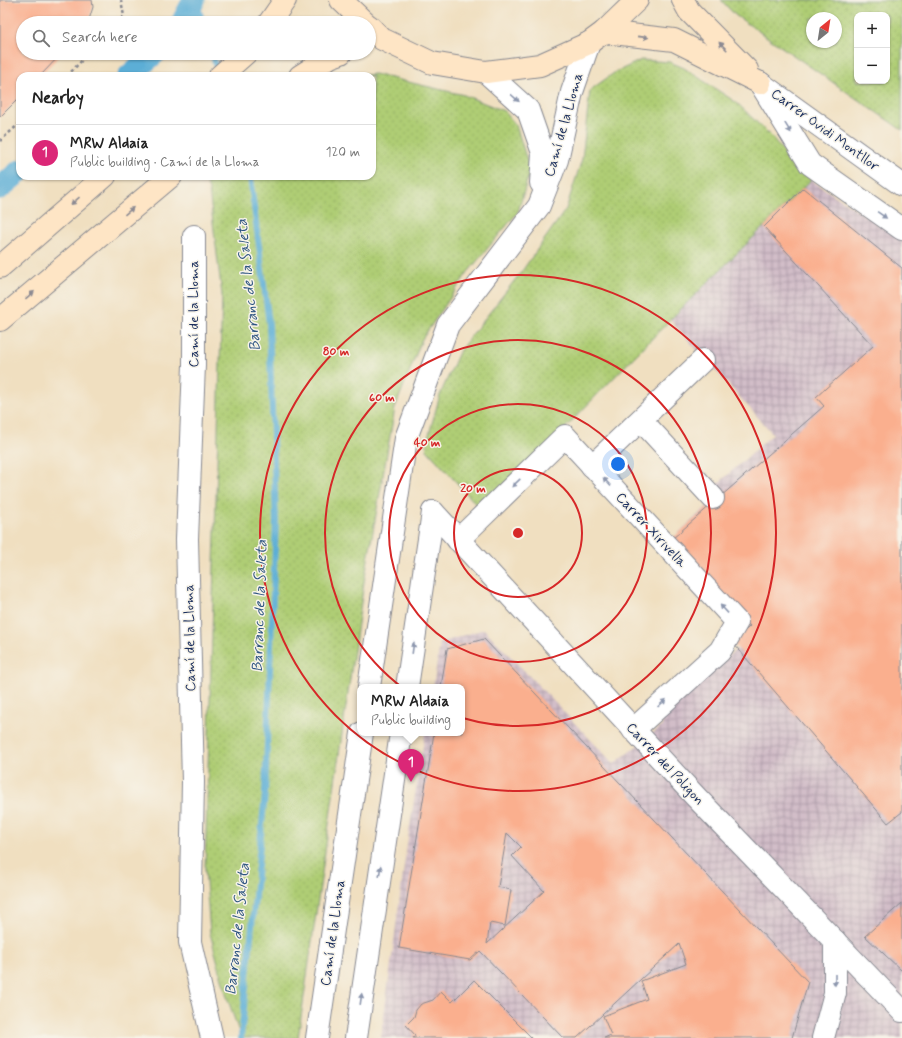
<!DOCTYPE html>
<meta charset="utf-8">
<style>
:root{--surface:#fff;--page:#f2f2f2;--text:#222;--muted:#767676;--line:#e0e0e0;--accent:#db2777}
body{margin:0;font-family:Mynerve,sans-serif;background:var(--page);color:var(--text)}
.controls{position:absolute;right:12px;top:12px;display:grid;overflow:hidden;border-radius:8px;box-shadow:0 1px 3px #0004}
.controls button{width:36px;height:36px;display:grid;place-items:center;padding:0;border:0;border-bottom:1px solid var(--line);background:var(--surface);color:var(--text);font:20px sans-serif}
.compass{position:absolute;left:806px;top:12px;width:36px;height:36px;border-radius:50%;background:var(--surface);box-shadow:0 1px 3px #0004;rotate:30deg}
.you{position:absolute;left:618px;top:464px;width:14px;height:14px;margin:-10px;border:3px solid #fff;border-radius:50%;background:#1a73e8;box-shadow:0 0 0 6px #1a73e833}
.badge{display:grid;place-items:center;width:26px;height:26px;border-radius:50%;background:var(--accent);color:#fff;font-size:13px;font-weight:700}
.pin{position:absolute;translate:-50% -33px;filter:drop-shadow(0 1px 2px #0008)}
.pin::after{content:'';position:absolute;top:21px;width:14px;height:12px;background:inherit;clip-path:polygon(0 0,100% 0,50% 100%)}
.popup{position:absolute;left:357px;top:684px;width:108px;height:52px;box-sizing:border-box;display:grid;place-content:center;border-radius:8px;background:var(--surface);filter:drop-shadow(0 1px 3px #0005);font-size:13px;white-space:nowrap;color:var(--muted)}
.popup b{font-size:15px;color:var(--text)}
.popup::after{content:'';position:absolute;left:50%;top:100%;margin-left:-8px;border:8px solid transparent;border-top-color:var(--surface)}
.list{margin:0;padding:0;list-style:none}
h2{display:flex;justify-content:space-between;align-items:center;height:52px;margin:0;padding:0 16px;font-size:17px}
h2 small{font-size:13px;font-weight:400;color:var(--muted)}
.list li{display:grid;grid-template-columns:26px 1fr auto;gap:12px;align-items:center;box-sizing:border-box;height:56px;padding:0 16px;border-top:1px solid var(--line)}
.list b{display:block;font-size:15px;white-space:nowrap}
.list p{margin:0;font-size:13px;white-space:nowrap;color:var(--muted)}
.list em{font-size:13px;font-style:normal;color:var(--muted)}
.icon{flex:none;width:22px;height:22px;fill:none;stroke:currentColor;stroke-width:2;stroke-linecap:round;stroke-linejoin:round}
.map{position:relative;flex:none;width:902px;height:1038px;overflow:hidden}
.search{position:absolute;background:var(--surface);box-shadow:0 1px 3px #0004;left:16px;top:16px;width:360px;height:44px;display:flex;align-items:center;gap:10px;box-sizing:border-box;padding:0 14px;border-radius:22px;color:var(--muted);font-size:15px}
.panel{position:absolute;background:var(--surface);box-shadow:0 1px 3px #0004;left:16px;top:72px;width:360px;height:108px;border-radius:12px}
.map>svg:first-child{display:block}
.industrial{fill:url(#industrial-grid)}
.grass{fill:url(#grass-dots);stroke:#657e69;fill-rule:evenodd}
.lines{fill:none;stroke-linecap:round;stroke-linejoin:round}
.stream{stroke:#5baed6;stroke-width:6}
.canal{stroke:#5baed6;stroke-width:23}
.building{fill:#faaf8e;fill-rule:evenodd}
.minor-casing{stroke:#86878f;stroke-width:24}
.tertiary-casing{stroke:#86878f;stroke-width:24}
.secondary-casing{stroke:#86878f;stroke-width:24}
.path{stroke:#86878f;stroke-width:2.5;stroke-dasharray:3 3;stroke-linecap:butt}
.minor{stroke:#fff;stroke-width:22}
.tertiary{stroke:#fff;stroke-width:22}
.secondary{stroke:#fee5c5;stroke-width:22}
.oneway{fill:#8c8a92}
.oneway2{fill:#8d97ae}
.ring{fill:none;stroke:#d62828;stroke-width:2}
.labels{text-anchor:middle;dominant-baseline:central;stroke-width:3;stroke-linejoin:round;paint-order:stroke}
.street-label{font-size:14px;fill:#1b2f5e;stroke:#f7f3e8}
.water-label{font-size:15px;font-style:italic;fill:#2e5582;stroke:#f7f3e8}
.centre{fill:#d62828;stroke:#f7f3e8;stroke-width:2}
.ring-label{font-size:12px;text-anchor:middle;font-weight:bold;fill:#d62828;stroke:#f7f3e8;stroke-width:3;stroke-linejoin:round;paint-order:stroke}
</style>
<div class="map">
<svg width="902" height="1038" viewBox="0 0 902 1038">
<defs>
<pattern id="industrial-grid" width="8" height="8" patternUnits="userSpaceOnUse"><rect width="8" height="8" fill="#d2bdc8"/><path d="M0 4h8M4 0v8" fill="none" stroke="#aa9aa6"/></pattern>
<pattern id="grass-dots" width="8" height="8" patternUnits="userSpaceOnUse"><rect width="8" height="8" fill="#afcd74"/><path d="M2 2h.1M6 6h.1" fill="none" stroke="#96b067" stroke-width="1.8" stroke-linecap="round"/></pattern>
</defs>
<rect width="100%" height="100%" fill="#f7f3e8"/>
<filter id="ink" filterUnits="userSpaceOnUse"><feTurbulence type="fractalNoise" baseFrequency=".025" numOctaves="2"/><feDisplacementMap in="SourceGraphic" scale="8" xChannelSelector="R" yChannelSelector="G"/><feConvolveMatrix kernelMatrix="1 2 1 2 8 2 1 2 1" color-interpolation-filters="sRGB"/></filter>
<filter id="wash" filterUnits="userSpaceOnUse"><feTurbulence type="fractalNoise" baseFrequency=".012" numOctaves="4" result="noise"/><feDisplacementMap in="SourceGraphic" scale="16" xChannelSelector="R" yChannelSelector="G"/><feGaussianBlur stdDeviation="0.9" result="paint"/><feColorMatrix in="noise" values="0 0 0 0 0 0 0 0 0 0 0 0 0 0 0 0 0 1.4 0 .05"/><feComposite in="paint" operator="in"/></filter>
<g filter="url(#wash)">
<rect width="100%" height="100%" fill="#f0dfc0"/>
<polygon class="industrial" points="811,180 902,240 902,1038 381,1038 407,844 425,733 462,733 462,687 433,687 440,643 484,629 614,764 662,726 663,713 738,648 750,627 672,539 717,497 712,489 773,434 670,320"/>
<g class="grass">
<path d="M721,0H902V130L735,15ZM857,15H887V81H857ZM812,18H836V42H812Z"/>
<polygon points="641,60 670,62 684,68 737,103 772,137 791,161 811,180 670,320 488,507 477,505 427,450 426,445 440,395 460,350 522,271 566,209 582,159 590,90 614,73"/>
<polygon points="374,74 464,95 504,111 516,125 530,170 518,212 468,272 422,339 395,408 364,582 298,1038 241,1038 226,994 210,933 205,869 222,295 209,190 205,180 211,176 372,176 372,76 358,76"/>
</g>
<g class="lines">
<g class="stream">
<polyline points="196,0 203,23"/>
<polyline points="212,53 218,72"/>
<polyline points="241,1038 265,794 276,521 269,324 250,176"/>
</g>
<g class="canal">
<polyline points="182,23 194,0"/>
<polyline points="129,76 155,53"/>
<polyline points="0,188 20,171"/>
</g>
</g>
<g id="blocks">
<g class="building">
<polygon points="0,0 92,0 93,7 88,23 23,23 23,53 62,53 40,76 20,76 20,97 0,117"/>
<polygon points="803,188 902,268 902,812 888,823 733,643 750,626 672,539 824,406 816,397 873,346 764,227"/>
<path d="M484,639L808,982L792,1038H604L611,1035L603,1016L647,999L641,981L686,964L679,944L577,1038H563L480,951L470,960L399,948L434,733H462V687H441L447,649ZM507,833L521,847L512,856L544,891L487,944L490,923L505,926L511,890L498,887Z"/>
<polygon points="902,903 902,971 865,936"/>
<polygon points="474,980 532,1038 413,1038 415,1035 406,1025 414,1017 416,1010 421,1004 433,1000 441,991 452,1002"/>
</g>
</g>
</g>
<g filter="url(#ink)">
<use href="#blocks" fill-opacity="0" stroke="#86878f" stroke-width="1"/>
<g class="lines">
<defs>
<g id="minor">
<polyline points="486,72 528,110 543,153 541,183"/>
<polyline points="760,83 810,164 902,229"/>
<polyline points="194,236 194,365 187,539 193,782 190,942 212,1038"/>
<polyline points="641,420 713,498"/>
<polyline points="592,466 703,360"/>
<polyline points="433,512 695,796 902,1011"/>
<polyline points="458,540 565,436 737,622 720,651 633,730"/>
<polyline points="369,687 406,438 448,325 539,206 557,160 572,92 589,43"/>
<polyline points="407,687 433,512"/>
<polyline points="317,1038 362,733"/>
<polyline points="356,1038 401,733"/>
<polyline points="823,1038 835,993 835,941"/>
</g>
<polyline id="tertiary" points="760,83 902,185"/>
<g id="secondary">
<polyline points="341,0 365,23"/>
<polyline points="683,0 689,11 747,70"/>
<polyline points="269,23 285,0"/>
<polyline points="369,26 382,39 432,63 486,72 540,65 589,43 604,32 637,0"/>
<polyline points="604,32 674,40 760,83"/>
<polyline points="220,76 246,53"/>
<polyline points="300,76 330,57 341,53"/>
<polyline points="0,267 105,176"/>
<polyline points="0,320 171,176"/>
</g>
</defs>
<use href="#minor" class="minor-casing"/>
<use href="#tertiary" class="tertiary-casing"/>
<use href="#secondary" class="secondary-casing"/>
<g class="path">
<polyline points="117,23 124,16 121,0"/>
<polyline points="67,76 89,53"/>
<polyline points="0,141 20,123"/>
</g>
<use href="#minor" class="minor"/>
<use href="#tertiary" class="tertiary"/>
<use href="#secondary" class="secondary"/>
</g>
<defs><path id="oneway-solid" d="M-6-.8H1V-3.2L6.5 0L1 3.2V.8H-6Z"/></defs>
<g class="oneway">
<use href="#oneway-solid" transform="translate(643 37) rotate(6)"/>
<use href="#oneway-solid" transform="translate(723 46) rotate(-135)"/>
<use href="#oneway-solid" transform="translate(75 201) rotate(139)"/>
<use href="#oneway-solid" transform="translate(129 211) rotate(-40)"/>
<use href="#oneway-solid" transform="translate(30 295) rotate(-40)"/>
</g>
<g class="oneway2">
<use href="#oneway-solid" transform="translate(515 98) rotate(42)"/>
<use href="#oneway-solid" transform="translate(788 128) rotate(58)"/>
<use href="#oneway-solid" transform="translate(882 215) rotate(35)"/>
<use href="#oneway-solid" transform="translate(607 482) rotate(-133)"/>
<use href="#oneway-solid" transform="translate(516 483) rotate(136)"/>
<use href="#oneway-solid" transform="translate(724 609) rotate(-133)"/>
<use href="#oneway-solid" transform="translate(413 648) rotate(-82)"/>
<use href="#oneway-solid" transform="translate(662 703) rotate(-42)"/>
<use href="#oneway-solid" transform="translate(380 871) rotate(-82)"/>
<use href="#oneway-solid" transform="translate(835 980) rotate(90)"/>
<use href="#oneway-solid" transform="translate(361 999) rotate(-82)"/>
</g>
</g>
<g class="ring">
<circle cx="518" cy="533" r="64"/>
<circle cx="518" cy="533" r="129"/>
<circle cx="518" cy="533" r="193"/>
<circle cx="518" cy="533" r="258"/>
</g>
<g class="labels">
<g class="street-label">
<text transform="translate(564 125) rotate(-74)">Camí de la Lloma</text>
<text transform="translate(825 130) rotate(36)">Carrer Ovidi Montllor</text>
<text transform="translate(194 314) rotate(-90)">Camí de la Lloma</text>
<text transform="translate(651 530) rotate(47)">Carrer Xirivella</text>
<text transform="translate(190 638) rotate(-91)">Camí de la Lloma</text>
<text transform="translate(665 764) rotate(47)">Carrer del Poligon</text>
<text transform="translate(333 933) rotate(-82)">Camí de la Lloma</text>
</g>
<g class="water-label">
<text transform="translate(249 285) rotate(-96)">Barranc de la Saleta</text>
<text transform="translate(260 606) rotate(-88)">Barranc de la Saleta</text>
<text transform="translate(238 929) rotate(-84)">Barranc de la Saleta</text>
</g>
</g>
<circle cx="518" cy="533" r="6" class="centre"/>
<g class="ring-label">
<text x="336" y="355">80 m</text>
<text x="382" y="401">60 m</text>
<text x="427" y="446">40 m</text>
<text x="473" y="492">20 m</text>
</g>
</svg>
<div class="controls">
<button>+</button>
<button>−</button>
</div>
<svg class="compass" viewBox="-18 -18 36 36"><path d="M0-13l5 13h-10z" fill="#e53935"/><path d="M0 13l5-13h-10z" fill="#767676"/></svg>
<div class="you"></div>
<div class="pin badge" style="left:411px;top:782px">1</div>
<div class="popup"><b>MRW Aldaia</b>Public building</div>
<div class="search"><svg class="icon" aria-label="search" viewBox="0 0 24 24"><circle cx="10" cy="10" r="6"/><path d="M15 15l6 6"/></svg>Search here</div>
<section class="panel">
<h2>Nearby<small></small></h2>
<ul class="list">
<li><span class="badge">1</span><div><b>MRW Aldaia</b><p>Public building · Camí de la Lloma</p></div><em>120 m</em></li>
</ul>
</section>
</div>
